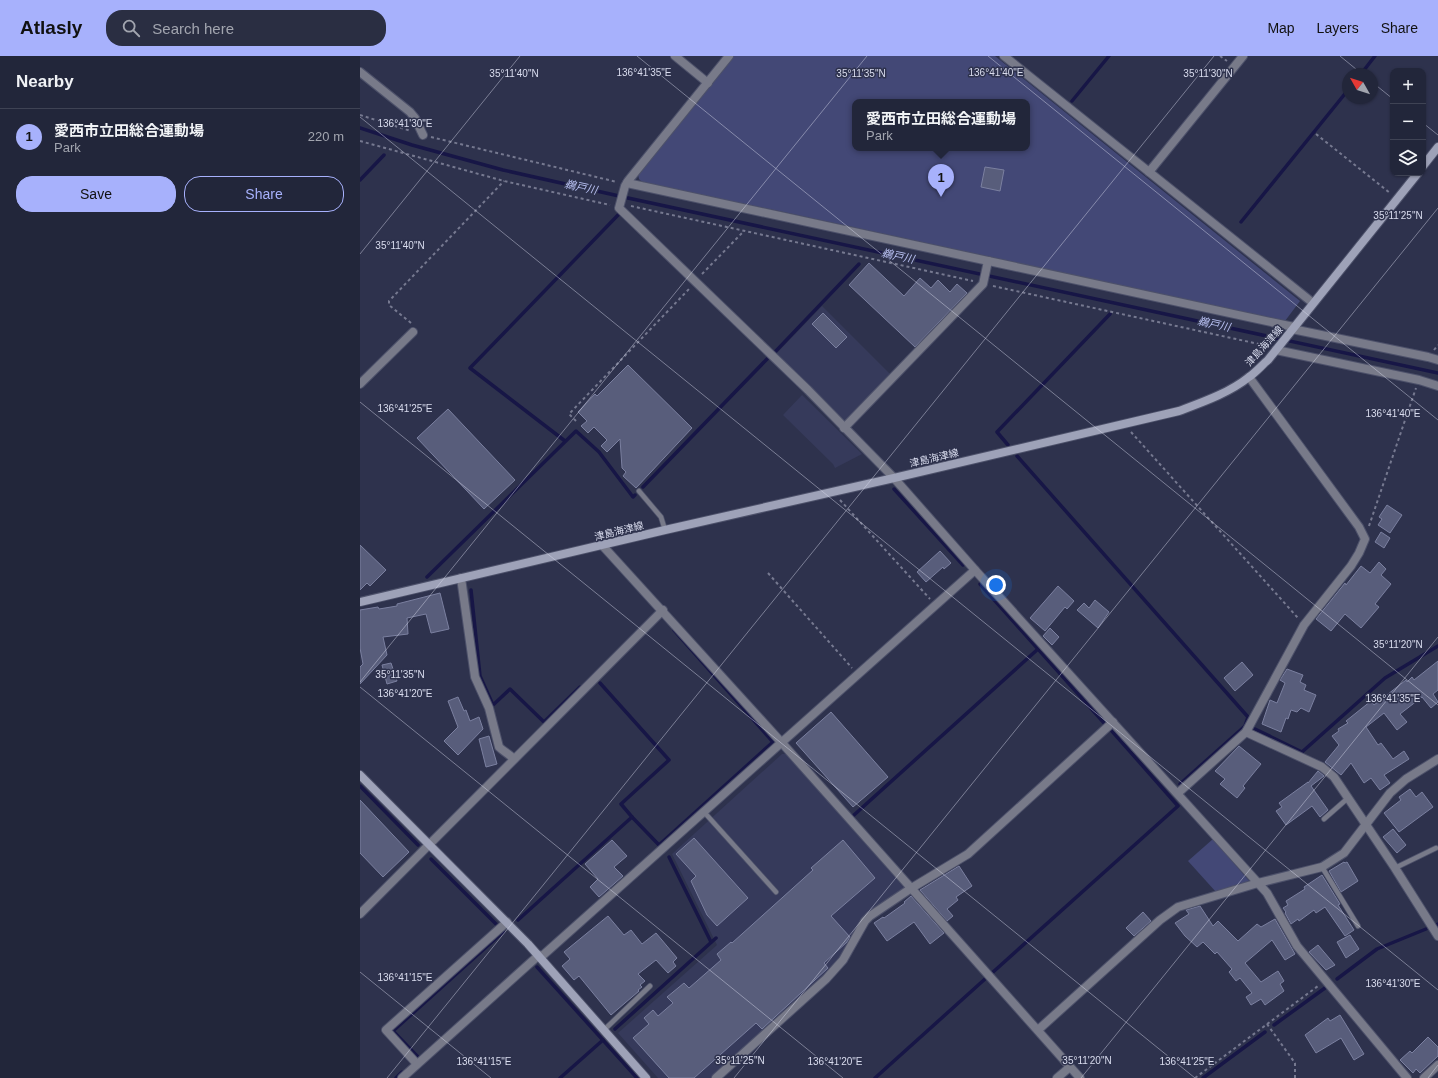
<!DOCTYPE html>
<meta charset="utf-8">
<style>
:root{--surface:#22263a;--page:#2a2e42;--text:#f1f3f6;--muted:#a2a5af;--line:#3f4354;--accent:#a7b1fc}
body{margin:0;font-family:Helvetica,"Noto Sans JP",sans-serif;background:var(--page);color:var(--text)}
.controls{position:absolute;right:12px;top:12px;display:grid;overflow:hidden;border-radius:8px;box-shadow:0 1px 3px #0004}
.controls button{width:36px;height:36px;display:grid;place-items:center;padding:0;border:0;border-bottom:1px solid var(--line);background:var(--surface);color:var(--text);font:20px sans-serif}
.compass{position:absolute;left:982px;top:12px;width:36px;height:36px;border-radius:50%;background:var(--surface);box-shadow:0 1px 3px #0004;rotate:309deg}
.you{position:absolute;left:636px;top:529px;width:14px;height:14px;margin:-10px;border:3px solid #fff;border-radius:50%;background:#1a73e8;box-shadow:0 0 0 6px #1a73e833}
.badge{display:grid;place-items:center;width:26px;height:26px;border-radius:50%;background:var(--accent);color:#111;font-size:13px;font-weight:700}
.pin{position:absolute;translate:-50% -33px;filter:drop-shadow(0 1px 2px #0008)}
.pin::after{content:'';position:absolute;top:21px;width:14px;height:12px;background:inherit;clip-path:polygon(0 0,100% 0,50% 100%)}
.popup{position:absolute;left:492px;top:43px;width:178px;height:52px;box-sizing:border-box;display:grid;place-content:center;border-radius:8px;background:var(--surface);filter:drop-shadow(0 1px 3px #0005);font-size:13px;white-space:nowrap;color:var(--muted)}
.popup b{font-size:15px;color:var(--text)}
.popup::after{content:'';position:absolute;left:50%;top:100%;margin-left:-8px;border:8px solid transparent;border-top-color:var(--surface)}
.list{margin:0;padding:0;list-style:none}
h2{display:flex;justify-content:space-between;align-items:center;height:52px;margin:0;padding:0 16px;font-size:17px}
h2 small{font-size:13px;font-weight:400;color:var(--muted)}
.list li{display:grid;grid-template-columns:26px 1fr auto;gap:12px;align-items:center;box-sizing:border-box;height:56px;padding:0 16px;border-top:1px solid var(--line)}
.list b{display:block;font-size:15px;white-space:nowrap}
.list p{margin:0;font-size:13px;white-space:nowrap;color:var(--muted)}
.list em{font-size:13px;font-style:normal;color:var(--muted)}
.actions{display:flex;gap:8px;padding:12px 16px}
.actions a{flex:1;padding:9px 0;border:1px solid var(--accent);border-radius:16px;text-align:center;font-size:14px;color:var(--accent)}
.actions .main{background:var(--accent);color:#111}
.icon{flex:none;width:22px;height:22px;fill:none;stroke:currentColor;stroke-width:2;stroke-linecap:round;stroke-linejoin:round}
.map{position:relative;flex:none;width:1078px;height:1022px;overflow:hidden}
header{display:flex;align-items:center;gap:24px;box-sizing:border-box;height:56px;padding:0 20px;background:var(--accent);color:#111}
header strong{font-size:19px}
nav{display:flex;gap:22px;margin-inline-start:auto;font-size:14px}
.search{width:280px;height:36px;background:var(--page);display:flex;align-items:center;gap:10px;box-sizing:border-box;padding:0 14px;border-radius:16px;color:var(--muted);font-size:15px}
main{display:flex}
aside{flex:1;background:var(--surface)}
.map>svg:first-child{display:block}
.built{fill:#363a5b}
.green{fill:#434876;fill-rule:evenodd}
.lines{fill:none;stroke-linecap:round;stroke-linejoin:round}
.stream{stroke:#171646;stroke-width:3.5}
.building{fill:#585d7b;stroke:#7b80a0}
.lane-casing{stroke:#4d516a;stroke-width:6}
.street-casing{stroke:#4d516a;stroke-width:10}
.secondary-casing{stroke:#4d516a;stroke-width:10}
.path{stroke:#767990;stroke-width:2;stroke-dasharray:3 3;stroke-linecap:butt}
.lane{stroke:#787a89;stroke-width:4.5}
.street{stroke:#787a89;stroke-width:8}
.secondary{stroke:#9ea2b8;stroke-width:8}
.ticks{fill:none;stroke:#d9dcee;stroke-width:1;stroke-opacity:0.45}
.labels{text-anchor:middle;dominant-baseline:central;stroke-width:3;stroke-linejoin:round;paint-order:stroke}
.street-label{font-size:10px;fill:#d9dcee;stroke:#2e324d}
.water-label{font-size:11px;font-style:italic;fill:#b8c0f2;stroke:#2e324d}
.ticks-label{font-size:10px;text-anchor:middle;fill:#d9dcee;stroke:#2e324d;stroke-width:3;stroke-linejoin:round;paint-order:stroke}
</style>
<header>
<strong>Atlasly</strong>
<div class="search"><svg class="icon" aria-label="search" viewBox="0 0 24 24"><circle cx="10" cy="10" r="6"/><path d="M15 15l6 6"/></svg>Search here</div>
<nav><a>Map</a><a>Layers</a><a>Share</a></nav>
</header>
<main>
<aside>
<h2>Nearby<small></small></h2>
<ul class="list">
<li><span class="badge">1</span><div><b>愛西市立田総合運動場</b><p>Park</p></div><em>220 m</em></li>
</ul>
<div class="actions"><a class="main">Save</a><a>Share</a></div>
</aside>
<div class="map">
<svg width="1078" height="1022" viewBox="0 0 1078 1022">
<rect width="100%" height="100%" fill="#2e324d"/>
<g class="built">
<polygon points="462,250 531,319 486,366 416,298"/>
<polygon points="442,339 502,398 475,412 473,408 423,359"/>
<polygon points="422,698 428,698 545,833 505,861 481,902 464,922 352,1022 298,1022 258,977 357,889 312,798"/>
</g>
<g class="green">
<path d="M374,0H635L940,245L925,265L419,155L283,127L279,123L278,118ZM495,46H667V92H495Z"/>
<polygon points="853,783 890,826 856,836 828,805"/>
</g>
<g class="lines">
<g class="stream">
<polyline points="1001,18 1015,0"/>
<polyline points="712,45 749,0"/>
<polyline points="0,72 52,89 143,114 268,142 1078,317"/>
<polyline points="0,124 24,99"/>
<polyline points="881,166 988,34"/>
<polyline points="415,296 499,208"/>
<polyline points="205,385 110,312 259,158"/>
<polyline points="648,389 637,376 750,258"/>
<polyline points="657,400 888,661 885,670 820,728"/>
<polyline points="283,431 408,302"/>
<polyline points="534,433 603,509"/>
<polyline points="67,521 216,375 239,396 273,441 275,439"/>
<polyline points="620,528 745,668"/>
<polyline points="111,534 120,620 133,649 150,633 184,666 220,631"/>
<polyline points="895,673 942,696 1025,622 1078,590"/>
<polyline points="0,730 58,789"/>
<polyline points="494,759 678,593"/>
<polyline points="272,761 299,789 413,686 314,574"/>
<polyline points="309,801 351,886"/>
<polyline points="71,803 138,870"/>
<polyline points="158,864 272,761 261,748 309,704 240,627"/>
<polyline points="1077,869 1078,868"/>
<polyline points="177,911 277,1022"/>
<polyline points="632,917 818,750 751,674"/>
<polyline points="977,923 1017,893 1066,873"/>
<polyline points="914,969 965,932"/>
<polyline points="255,973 356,882"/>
<polyline points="59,1002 33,975 143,876"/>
<polyline points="36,1022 42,1016"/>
<polyline points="200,1022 243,984"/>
<polyline points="515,1022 625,923"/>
<polyline points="843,1022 905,976"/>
</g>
</g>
<g class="building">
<polygon points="625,111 644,114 640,135 621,131"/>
<polygon points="509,207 544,240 560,222 571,232 578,224 590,236 597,228 607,237 555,291 489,229"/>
<polygon points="463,257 487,281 476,292 452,268"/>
<polygon points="268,309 332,372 276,432 263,420 266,416 262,412 260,383 247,396 241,390 247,384 234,371 228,377 221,370 227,365 218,356 235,338 237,340"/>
<polygon points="88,353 155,424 124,453 57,382"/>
<polygon points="1027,449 1042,459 1030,477 1018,469 1022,463 1019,461"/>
<polygon points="1021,476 1030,482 1024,492 1015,486"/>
<polygon points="0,489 26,514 10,530 7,527 0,534"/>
<polygon points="580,495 591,507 584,513 583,511 566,526 557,516"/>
<polygon points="1019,506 1026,513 1021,519 1031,528 1015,548 1019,551 1001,572 985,558 971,575 956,563 985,527 986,529 1001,510 1010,517"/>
<polygon points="698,530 714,545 707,553 705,551 685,575 670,562"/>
<polygon points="80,537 89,573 71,577 66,558 47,562 48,578 23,581 27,599 0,628 0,611 3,608 0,592 0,554 18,551 19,553 37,550 37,548"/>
<polygon points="735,544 749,556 738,572 717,554 724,547 729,552"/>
<polygon points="690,572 699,581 692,589 683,580"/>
<polygon points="1078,605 1078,634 1073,638 1078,646 1071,652 1062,641 1040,658 1047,666 1037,674 1024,657 1006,671 1018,689 1021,687 1033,703 1044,695 1049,703 1024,719 1030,727 1020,734 1011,722 1004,727 991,707 981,719 965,706 979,689 972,680 979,675 978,673 988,667 986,665 1011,645 1014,649 1046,624 1047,626 1052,621 1054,624"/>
<polygon points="882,606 893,619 875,635 864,622"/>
<polygon points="31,607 37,625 27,628 22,609"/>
<polygon points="927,613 943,619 940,626 946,629 944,634 956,639 949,656 941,652 937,656 931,654 928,663 926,662 921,676 902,668 910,644 917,647 925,627 920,624"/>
<polygon points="98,641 104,655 106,654 110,665 119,661 123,673 98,699 84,685 98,671 88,645"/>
<polygon points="471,656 528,721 493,751 436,687"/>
<polygon points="129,680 137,708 126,711 119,683"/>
<polygon points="879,690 901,708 883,730 885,732 877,742 860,728 865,723 855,715"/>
<polygon points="958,715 964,720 951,730 968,754 960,761 952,750 926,769 916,755 922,751 919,747 948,726 948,727"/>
<polygon points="1050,733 1056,741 1062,736 1073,751 1039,776 1024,757 1041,744 1039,741"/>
<polygon points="0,744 49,796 23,821 0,797"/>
<polygon points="1033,773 1046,789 1037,797 1023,781"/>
<polygon points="334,782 388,842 357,870 347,859 331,825 336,820 316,798"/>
<polygon points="252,784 267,800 254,811 263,820 239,841 230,831 238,823 225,808"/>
<polygon points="483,784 515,822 471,860 490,881 487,886 464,907 468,912 402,973 396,967 334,1022 309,1022 273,982 289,968 284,962 293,954 298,960 313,947 307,941 324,927 329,932 361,904 357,898 371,886 372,887 453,814 451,812"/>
<polygon points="984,806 985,807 987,806 998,825 981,836 969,815"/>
<polygon points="599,810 612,830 596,841 598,844 587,853 593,860 587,865 560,834"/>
<polygon points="962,819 980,848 978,849 994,874 985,880 965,851 956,857 954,854 939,865 938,863 931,868 925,857 926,856 923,852 928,849 926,845 945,833 944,831"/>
<polygon points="551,840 584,877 570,888 554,866 527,885 514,867 523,861 524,862 545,847 544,846"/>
<polygon points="840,850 853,870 858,865 878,885 897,868 901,871 915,863 935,898 925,904 912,884 885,907 901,926 918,915 924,925 920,928 924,935 905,949 901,943 891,949 886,941 892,937 880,922 876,925 869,916 872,913 857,896 855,898 843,886 837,891 825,880 815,867 829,858 826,854"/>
<polygon points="783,856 791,865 774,880 766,872"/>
<polygon points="248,860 264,879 271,874 282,888 296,877 317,902 313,906 316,910 308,917 296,904 278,918 285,925 280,929 282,931 278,934 279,935 251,959 219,920 214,924 202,910 210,903 204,896"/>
<polygon points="990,879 999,893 986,902 977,886"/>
<polygon points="958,889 975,909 966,914 949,896"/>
<polygon points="980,959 1004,998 994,1004 981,982 956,997 945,979 968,962 970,965"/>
<polygon points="1068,981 1078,991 1078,1000 1060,1017 1056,1013 1053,1017 1040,1004 1050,995 1052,997"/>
</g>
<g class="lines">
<defs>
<g id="lane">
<polyline points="279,435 301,461 305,474"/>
<polyline points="344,756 416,836"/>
<polyline points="964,763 988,742"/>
<polyline points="962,811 998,870"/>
<polyline points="1035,812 1076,792"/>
<polyline points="244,974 290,930"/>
</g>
<g id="street">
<polyline points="315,0 348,27"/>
<polyline points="369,0 268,125 265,130 259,152 448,334 534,422 615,514 907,837 937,890 1047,1022"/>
<polyline points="644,0 953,247"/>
<polyline points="0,16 50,56 55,62 63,79"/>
<polyline points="789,116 883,0"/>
<polyline points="267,127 934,271"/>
<polyline points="932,273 1068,301 1078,304"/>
<polyline points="916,294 1059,324 1078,330"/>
<polyline points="0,328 53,276"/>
<polyline points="484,372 623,228 628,205"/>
<polyline points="242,489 422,687 720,1022"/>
<path d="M101,522L115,621L129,652L139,691C143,695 149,698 154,703"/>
<polyline points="886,676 962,711 974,721 1035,812 1078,880"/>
<polyline points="818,737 886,676 944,569 991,510 999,497 1005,483 999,471 889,321"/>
<polyline points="0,858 303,554"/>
<polyline points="181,901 615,514"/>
<polyline points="678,974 800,864 818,851 898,827 962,811 984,797 1030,737 1046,723 1078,703"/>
<polyline points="57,1008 26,974 147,866"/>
<polyline points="42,1022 179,899"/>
<polyline points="356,1022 466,923 483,904 505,865 510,860 550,833 608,798 753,666"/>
<polyline points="697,1022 710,1011"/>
<polyline points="1064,1022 1078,1009"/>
</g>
<g id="secondary">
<polyline points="1063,110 1078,91"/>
<path d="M0,546L305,474L534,422L819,355C843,346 869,337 889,321C896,316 902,309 908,304L1058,117"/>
<polyline points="0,719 168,888 286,1022"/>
</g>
</defs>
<use href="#lane" class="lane-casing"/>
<use href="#street" class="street-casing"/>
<use href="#secondary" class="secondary-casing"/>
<g class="path">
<polyline points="860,0 867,5"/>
<polyline points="0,59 51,75"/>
<polyline points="956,78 1030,137"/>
<polyline points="71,81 257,126"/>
<polyline points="0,85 144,125 250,149"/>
<polyline points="271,150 613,225"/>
<polyline points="342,218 384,175"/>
<polyline points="633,230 908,290"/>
<polyline points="51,267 29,249 29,245 144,125"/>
<polyline points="1074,294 1078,289"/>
<polyline points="216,365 209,358 330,232"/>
<polyline points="771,376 938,562"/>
<polyline points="480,444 570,543"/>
<polyline points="1009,470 1056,332"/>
<polyline points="408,517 492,612"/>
<polyline points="907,968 935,1007 935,1022"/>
<polyline points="835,1022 958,930"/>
</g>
<use href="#lane" class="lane"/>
<use href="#street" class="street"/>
<use href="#secondary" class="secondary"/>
</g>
<path class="ticks" d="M277,0L1078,649M628,0L1078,364M980,0L1002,18M1012,26L1033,43M0,61L1078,934M1063,67L1078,79M0,198L160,0M0,346L835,1022M0,626L507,0M0,631L483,1022M0,916L131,1022M27,1022L854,0M374,1022L1078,152M721,1022L1078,581M1068,1022L1078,1009"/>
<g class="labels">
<g class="street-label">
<text transform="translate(904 290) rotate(-48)">津島海津線</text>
<text transform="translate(574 402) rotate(-13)">津島海津線</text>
<text transform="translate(259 475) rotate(-14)">津島海津線</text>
</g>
<g class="water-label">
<text transform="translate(221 131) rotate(12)">鵜戸川</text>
<text transform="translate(538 200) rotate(12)">鵜戸川</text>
<text transform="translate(854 268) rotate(12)">鵜戸川</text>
</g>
</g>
<g class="ticks-label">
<text x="636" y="20">136°41'40"E</text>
<text x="284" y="20">136°41'35"E</text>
<text x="154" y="21">35°11'40"N</text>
<text x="501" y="21">35°11'35"N</text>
<text x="848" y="21">35°11'30"N</text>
<text x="45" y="71">136°41'30"E</text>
<text x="1038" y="163">35°11'25"N</text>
<text x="40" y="193">35°11'40"N</text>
<text x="45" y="356">136°41'25"E</text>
<text x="1033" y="361">136°41'40"E</text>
<text x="1038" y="592">35°11'20"N</text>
<text x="40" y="622">35°11'35"N</text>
<text x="45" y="641">136°41'20"E</text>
<text x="1033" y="646">136°41'35"E</text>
<text x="45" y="925">136°41'15"E</text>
<text x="1033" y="931">136°41'30"E</text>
<text x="380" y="1008">35°11'25"N</text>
<text x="727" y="1008">35°11'20"N</text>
<text x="124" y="1009">136°41'15"E</text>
<text x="475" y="1009">136°41'20"E</text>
<text x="827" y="1009">136°41'25"E</text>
</g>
</svg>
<div class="controls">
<button>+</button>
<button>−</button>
<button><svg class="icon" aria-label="layers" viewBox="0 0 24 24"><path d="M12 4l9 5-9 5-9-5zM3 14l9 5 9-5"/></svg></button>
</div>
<svg class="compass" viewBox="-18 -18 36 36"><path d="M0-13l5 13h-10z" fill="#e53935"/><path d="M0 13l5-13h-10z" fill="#a2a5af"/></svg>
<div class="you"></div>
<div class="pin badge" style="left:581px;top:141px">1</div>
<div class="popup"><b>愛西市立田総合運動場</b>Park</div>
</div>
</main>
